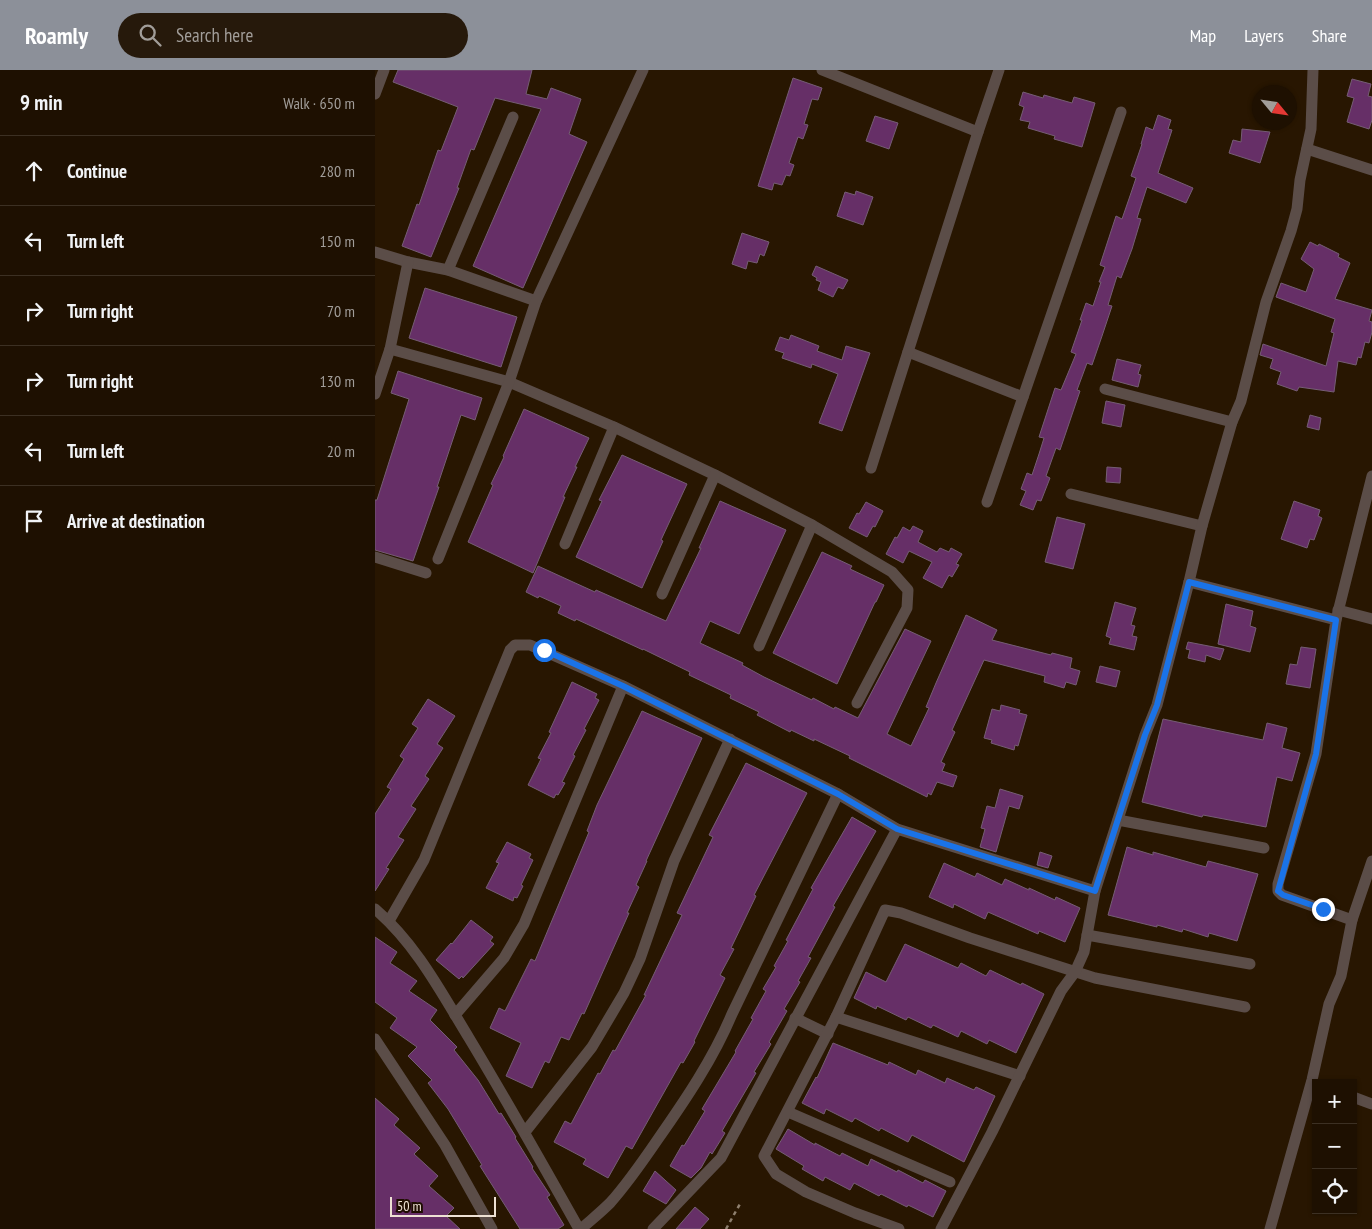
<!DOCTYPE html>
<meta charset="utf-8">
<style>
:root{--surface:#1e1001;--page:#26190b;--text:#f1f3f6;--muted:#a19d99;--line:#3c3023;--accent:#8c9099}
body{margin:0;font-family:"PT Sans Narrow",sans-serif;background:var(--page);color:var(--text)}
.controls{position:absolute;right:15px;bottom:15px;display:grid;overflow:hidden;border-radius:0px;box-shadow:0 1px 4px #0004}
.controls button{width:45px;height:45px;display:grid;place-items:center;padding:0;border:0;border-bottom:1px solid var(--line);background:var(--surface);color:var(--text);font:25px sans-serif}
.compass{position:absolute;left:877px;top:15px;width:45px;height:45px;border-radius:50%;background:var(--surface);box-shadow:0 1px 4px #0004;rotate:119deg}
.scale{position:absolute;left:15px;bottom:12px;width:106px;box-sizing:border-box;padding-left:5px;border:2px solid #eee1d4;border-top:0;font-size:14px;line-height:18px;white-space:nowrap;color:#eee1d4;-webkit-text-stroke:4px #1e0d00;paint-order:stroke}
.stop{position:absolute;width:15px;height:15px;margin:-11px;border:4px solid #1a73e8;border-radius:50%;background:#fff}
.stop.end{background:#1a73e8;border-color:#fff;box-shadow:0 1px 5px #0008}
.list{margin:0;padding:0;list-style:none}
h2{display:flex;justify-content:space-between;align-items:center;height:65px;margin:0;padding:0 20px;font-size:21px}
h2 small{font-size:16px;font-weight:400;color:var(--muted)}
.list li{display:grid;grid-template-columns:32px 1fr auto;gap:15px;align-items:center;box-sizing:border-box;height:70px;padding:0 20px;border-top:1px solid var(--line)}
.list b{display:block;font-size:19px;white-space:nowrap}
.list em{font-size:16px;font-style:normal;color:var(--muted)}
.icon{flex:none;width:28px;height:28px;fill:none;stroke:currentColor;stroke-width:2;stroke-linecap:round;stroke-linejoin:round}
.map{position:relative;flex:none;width:997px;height:1159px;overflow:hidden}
header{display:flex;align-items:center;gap:30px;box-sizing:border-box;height:70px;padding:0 25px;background:var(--accent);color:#fff}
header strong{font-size:24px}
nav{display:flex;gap:28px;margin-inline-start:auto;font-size:18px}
.search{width:350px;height:45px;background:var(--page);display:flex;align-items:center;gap:12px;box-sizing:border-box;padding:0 18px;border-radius:28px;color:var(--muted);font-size:19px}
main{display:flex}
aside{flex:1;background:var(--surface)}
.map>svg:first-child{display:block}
.building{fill:#662f67;stroke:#755d74}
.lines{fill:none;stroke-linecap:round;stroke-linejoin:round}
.path{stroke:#8f806f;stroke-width:2.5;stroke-dasharray:4 4;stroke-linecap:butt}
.street{stroke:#5b4d48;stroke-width:11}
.route{stroke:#1a73e8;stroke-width:6}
</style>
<header>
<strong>Roamly</strong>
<div class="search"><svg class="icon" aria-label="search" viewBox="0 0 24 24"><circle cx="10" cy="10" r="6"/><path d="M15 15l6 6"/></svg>Search here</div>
<nav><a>Map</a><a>Layers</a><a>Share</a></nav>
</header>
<main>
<aside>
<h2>9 min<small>Walk · 650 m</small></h2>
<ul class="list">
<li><svg class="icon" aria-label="ahead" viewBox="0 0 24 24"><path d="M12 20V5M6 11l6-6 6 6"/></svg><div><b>Continue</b></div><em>280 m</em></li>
<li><svg class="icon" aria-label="left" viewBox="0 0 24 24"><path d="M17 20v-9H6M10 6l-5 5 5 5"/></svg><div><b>Turn left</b></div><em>150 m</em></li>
<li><svg class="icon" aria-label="right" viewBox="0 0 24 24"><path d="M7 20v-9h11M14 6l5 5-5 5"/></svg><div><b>Turn right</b></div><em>70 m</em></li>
<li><svg class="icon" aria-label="right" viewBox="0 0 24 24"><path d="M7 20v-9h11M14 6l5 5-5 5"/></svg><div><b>Turn right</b></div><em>130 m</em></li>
<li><svg class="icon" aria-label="left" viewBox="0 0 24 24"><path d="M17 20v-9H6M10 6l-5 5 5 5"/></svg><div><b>Turn left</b></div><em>20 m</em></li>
<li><svg class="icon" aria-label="arrive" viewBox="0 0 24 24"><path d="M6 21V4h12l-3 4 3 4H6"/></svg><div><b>Arrive at destination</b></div></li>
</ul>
</aside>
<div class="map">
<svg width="997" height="1159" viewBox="0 0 997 1159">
<rect width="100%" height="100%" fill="#281601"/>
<g class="building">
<polygon points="23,0 157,0 151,24 172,29 176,18 206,29 194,64 212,72 148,218 98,196 166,39 120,28 99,80 96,79 82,118 84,118 56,187 27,176 42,134 44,135 63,80 66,81 83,37 18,12"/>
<polygon points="418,8 447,18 443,30 437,29 429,54 433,55 428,69 423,67 414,93 419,95 415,106 411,105 407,115 399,113 397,120 383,116"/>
<polygon points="977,9 996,14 993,26 997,27 997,50 994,59 972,52 979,28 972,26"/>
<polygon points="648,22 668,28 669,25 697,33 699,27 720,33 707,77 679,69 680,66 653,58 655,52 645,50 649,37 644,35"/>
<polygon points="783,45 796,50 793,59 797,60 783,103 818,118 811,133 772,117 762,148 766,149 757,179 746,208 742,206 733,235 737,236 727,266 717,295 712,293 702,320 705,321 685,380 681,378 671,406 675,408 666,431 662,430 658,440 645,435 651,421 646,419 652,403 657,405 664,384 669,368 664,367 680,318 686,320 701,284 696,282 707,250 705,250 711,233 718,236 726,212 724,212 730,197 725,195 741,146 747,149 756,123 761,108 756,106 767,74 766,74 771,57 778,60"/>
<polygon points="500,46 523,53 514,79 491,71"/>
<polygon points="867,59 895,62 885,93 854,83 858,70 866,72"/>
<polygon points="481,121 498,127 488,155 462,146 470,122 480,125"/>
<polygon points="367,163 394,172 389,186 385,184 382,193 373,191 371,199 357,194"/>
<polygon points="935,172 943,176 944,174 964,184 963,187 975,193 960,229 997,240 994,251 997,252 997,262 994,273 990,272 986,288 983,287 981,295 963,291 959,322 924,317 922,321 902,314 906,302 895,298 898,289 885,285 888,274 951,296 959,263 956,262 960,249 901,227 906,213 931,222 939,199 926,189"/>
<polygon points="441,196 473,210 468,219 463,217 458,227 443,220 446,212 441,210 442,208 437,205"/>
<polygon points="50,218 142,247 126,297 34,268"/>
<polygon points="416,265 444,276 442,281 467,290 471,276 495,283 467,361 444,353 463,304 437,294 436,298 407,288 409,283 400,280 405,267 414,270"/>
<polygon points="742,289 766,295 763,304 766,305 763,317 737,310"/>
<polygon points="23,301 107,328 100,350 86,345 62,417 64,417 38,491 0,480 0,430 2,430 34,329 16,323"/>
<polygon points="731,331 750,335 746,357 727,353"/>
<polygon points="149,339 214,368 200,397 202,397 188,427 190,427 158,503 93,472 118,415 116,414 129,387 128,386"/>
<polygon points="935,345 946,348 944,360 932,357"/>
<polygon points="247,385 312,414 286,470 288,471 267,518 201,487 227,431 224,430"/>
<polygon points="732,397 746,398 745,413 731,412"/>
<polygon points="345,431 411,460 364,564 335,551 325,573 368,593 367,595 389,607 437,630 438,628 459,639 460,637 483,648 530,559 556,571 512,664 536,676 554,638 551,637 561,613 591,545 622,560 617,570 676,585 677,583 697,588 695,598 705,601 701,615 691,612 689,618 669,612 670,606 609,590 577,660 580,662 566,692 570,694 567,701 582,706 578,717 562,712 556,725 553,723 552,727 474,688 475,686 439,669 439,671 416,660 415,662 382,645 384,642 355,628 356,625 314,605 315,602 268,579 268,580 201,549 200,551 183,543 186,536 164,526 163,528 151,522 163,496 198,512 220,522 221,520 291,551 326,478 324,478"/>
<polygon points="919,431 945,440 943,446 947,448 939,470 935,469 932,478 906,469"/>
<polygon points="491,432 508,441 500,457 498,456 492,467 474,458 482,443 484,444"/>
<polygon points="682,447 710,454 698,499 670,492"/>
<polygon points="538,456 548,461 543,472 562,482 565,478 574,482 576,478 587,484 581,494 584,495 577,507 574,505 567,518 548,508 557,492 534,481 528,493 511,484 520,467 522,468 528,457 535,461"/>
<polygon points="447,482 477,496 475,499 509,515 501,532 500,532 462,614 398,583"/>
<polygon points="740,532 761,538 756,555 760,556 757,566 762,567 759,580 734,574 736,568 731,566"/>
<polygon points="851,534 878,541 875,556 881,558 875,582 843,574"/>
<polygon points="813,572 849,579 845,590 831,585 830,592 813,588 815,580 811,579"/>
<polygon points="926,577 941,579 935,618 911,614 915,594 922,595"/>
<polygon points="725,596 745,601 741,617 721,612"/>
<polygon points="197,612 222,624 220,628 224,630 209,659 211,660 198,685 200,686 187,712 190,713 183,725 181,724 179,728 153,715 166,689 163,688 176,663 174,662"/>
<polygon points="53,629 80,646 62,674 68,678 50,706 54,709 36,736 41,739 23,767 29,770 11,798 14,799 0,821 0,744 16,719 12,717 29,689 25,686 43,658 37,654"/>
<polygon points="626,635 645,640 644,643 652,645 643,676 640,675 639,680 616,673 617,670 609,668 617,639 625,641"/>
<polygon points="267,641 327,668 271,791 272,791 261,815 264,817 252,843 254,843 209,944 207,943 194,970 186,967 174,993 170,991 157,1018 131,1006 146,973 115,958 124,938 130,941 156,889 160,891 214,762 212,761 222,735"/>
<polygon points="788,649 888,670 892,653 912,658 907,678 925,683 917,711 902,707 891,757 828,745 827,747 767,732"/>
<polygon points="371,693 432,723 379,825 381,826 356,878 359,879 345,905 350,908 319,971 320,972 308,993 306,992 257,1079 251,1076 233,1108 208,1094 211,1089 179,1072 190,1051 196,1054 223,1003 225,1004 238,980 240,981 271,925 269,925 307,845 302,843 338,767 334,765"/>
<polygon points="625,719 648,726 644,739 634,736 621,782 605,777 610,759 606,758 612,736 620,738"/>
<polygon points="477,747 501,761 458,836 460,837 433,887 436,888 423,911 425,912 409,939 412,941 394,972 396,974 379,1002 381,1003 347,1061 350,1063 337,1084 335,1082 326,1098 316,1108 295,1096 307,1075 309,1076 330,1041 327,1039 361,982 360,981 378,949 376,948 391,921 388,919 401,897 399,896 413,871 411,870 438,819 436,818"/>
<polygon points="132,772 156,784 154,788 158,790 146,815 148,816 142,828 139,827 138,831 111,818 124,793 121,792"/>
<polygon points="752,777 778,785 778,782 831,797 833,791 883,804 862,871 834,863 833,867 808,859 807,862 782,855 782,857 733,845"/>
<polygon points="665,782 677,786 673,798 662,795"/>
<polygon points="569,793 600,807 602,803 627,815 630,809 654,820 654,818 680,830 681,827 705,838 690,872 664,861 663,864 613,842 610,849 579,834 578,838 554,827"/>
<polygon points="96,850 118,867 115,871 119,874 88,908 87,906 84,909 61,890 76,873 77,874"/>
<polygon points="0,867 22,882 15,893 42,911 34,921 62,940 55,950 82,977 79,980 103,1010 124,1044 126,1043 141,1067 140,1068 158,1097 157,1098 175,1125 172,1127 189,1155 183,1159 145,1159 105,1096 107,1095 73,1039 53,1013 57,1010 33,986 42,977 15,958 22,948 0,932"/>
<polygon points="530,874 583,898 586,893 611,906 615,900 646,915 647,913 669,924 641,983 614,970 612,974 586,961 583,967 558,955 556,958 533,947 531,950 502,936 501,939 479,928 491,902 511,912"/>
<polygon points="458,973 513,995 514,992 541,1005 543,1000 570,1013 572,1008 599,1020 601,1017 620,1026 589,1092 537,1065 533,1072 506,1058 504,1061 480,1048 477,1052 451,1039 449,1044 427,1033 441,1007 442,1008"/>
<polygon points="0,1028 24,1049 19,1055 45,1078 39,1084 63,1106 54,1116 79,1138 71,1146 85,1159 0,1159"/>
<polygon points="413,1059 440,1075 440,1073 465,1086 467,1083 493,1096 496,1089 522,1102 523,1100 548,1113 550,1110 571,1121 558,1147 533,1135 532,1137 506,1124 504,1126 479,1113 475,1120 450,1107 448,1111 427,1099 429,1096 401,1079"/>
<polygon points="280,1101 301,1120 291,1134 268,1121"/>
<polygon points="320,1137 334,1149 325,1159 301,1159"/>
</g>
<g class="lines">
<polyline class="path" points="351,1159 366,1132"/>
<g class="street">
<polyline points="447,0 603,62"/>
<polyline points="0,24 9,0"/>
<polyline points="932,79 997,100"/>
<polyline points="0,182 33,192 73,200 161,231"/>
<polyline points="73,200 138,47"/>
<polyline points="15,279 134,312 239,357 340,405 437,455 517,502 533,520 532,538 482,633"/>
<polyline points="533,282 648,327"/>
<polyline points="730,319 857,352"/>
<polyline points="0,324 15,279 33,192"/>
<polyline points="496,398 603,62 624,0"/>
<polyline points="696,424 827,456"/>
<polyline points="612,432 746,42"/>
<polyline points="190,474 239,357"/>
<polyline points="0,487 51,503"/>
<polyline points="63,489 134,312 161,231 268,0"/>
<polyline points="814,512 961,550 941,684 903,814 903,821 907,825 977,850"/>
<polyline points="287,524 340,405"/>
<polyline points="963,540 997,549"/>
<polyline points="961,550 997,406"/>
<polyline points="384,576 437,455"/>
<polyline points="743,750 889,778"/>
<path d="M0,839C41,874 66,922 94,968C132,1031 168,1095 204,1159"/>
<polyline points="14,851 49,790 135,580 140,575 155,575 248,616 463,724 522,759 720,821"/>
<polyline points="712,865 875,894"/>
<polyline points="80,945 129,888 149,854 248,616"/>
<polyline points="461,947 645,1006"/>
<polyline points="420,948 453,964"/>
<polyline points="0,969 70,1075 117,1159"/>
<polyline points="978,1027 997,1034"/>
<polyline points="413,1042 575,1112"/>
<polyline points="150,1062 217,977 249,923 265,889 299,791 355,669"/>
<path d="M206,1159C216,1150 226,1142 235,1133C253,1113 268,1091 283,1069C311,1029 338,989 357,944L463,724"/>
<polyline points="278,1159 346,1088 522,759"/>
<polyline points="524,1159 480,1143 431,1122 401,1104 389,1086 461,947 510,840 526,843 595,868 720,908 870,937"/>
<polyline points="566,1159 617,1062 686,921 700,902 709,882 720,821 770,665 782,635 814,512 827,456 857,352 866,331 891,232 916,161 922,139 925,110 936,59 938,0"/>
<polyline points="895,1159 937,1010 954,934 966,906 977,850 997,791"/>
</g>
</g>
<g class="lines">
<polyline class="route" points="169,580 248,616 463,724 522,759 720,821 770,665 782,635 814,512 961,550 941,684 903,821 908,825 948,839"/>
</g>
</svg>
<div class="controls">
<button>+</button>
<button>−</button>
<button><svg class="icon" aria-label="locate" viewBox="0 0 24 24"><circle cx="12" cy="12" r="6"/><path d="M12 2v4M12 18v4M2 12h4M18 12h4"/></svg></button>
</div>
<svg class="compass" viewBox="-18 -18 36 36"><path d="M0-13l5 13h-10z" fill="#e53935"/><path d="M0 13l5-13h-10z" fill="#a19d99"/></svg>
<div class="scale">50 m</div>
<div class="stop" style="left:169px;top:580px"></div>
<div class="stop end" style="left:948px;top:839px"></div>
</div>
</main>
